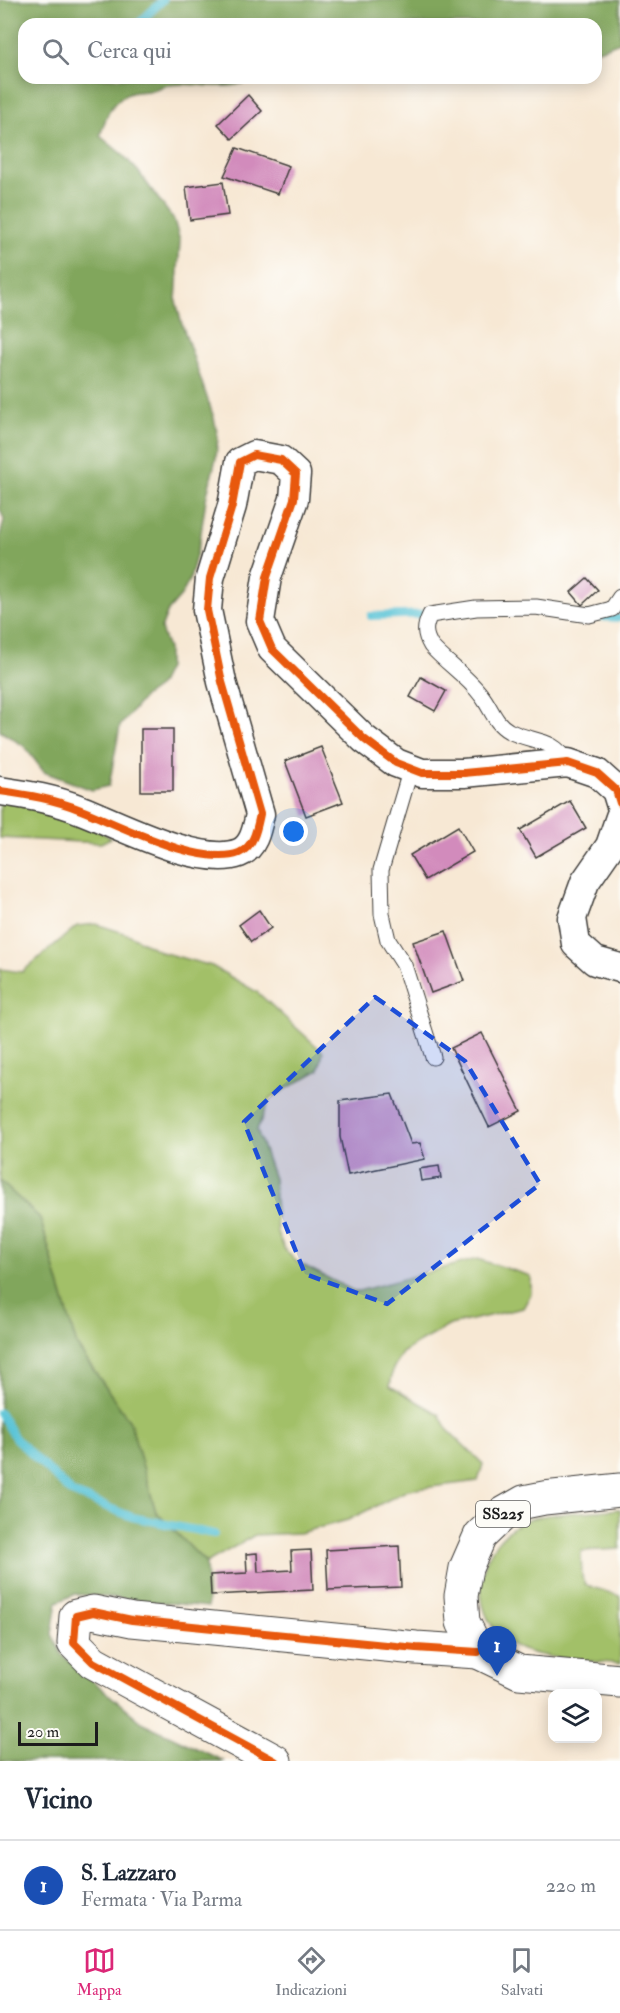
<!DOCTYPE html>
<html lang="it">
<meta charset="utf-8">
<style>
:root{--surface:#fff;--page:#f6f6f7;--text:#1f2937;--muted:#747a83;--line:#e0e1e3;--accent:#db2777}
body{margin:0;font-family:"IM FELL Double Pica",serif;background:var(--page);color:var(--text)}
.controls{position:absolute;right:18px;bottom:18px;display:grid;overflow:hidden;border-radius:12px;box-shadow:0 3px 15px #0003}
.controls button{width:54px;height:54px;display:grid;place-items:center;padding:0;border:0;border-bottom:2px solid var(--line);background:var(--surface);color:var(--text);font:30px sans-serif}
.scale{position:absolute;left:18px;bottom:15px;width:80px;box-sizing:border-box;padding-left:6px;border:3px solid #1c1c1c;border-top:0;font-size:16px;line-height:21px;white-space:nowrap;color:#1c1c1c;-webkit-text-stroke:4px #fdfcf7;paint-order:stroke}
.you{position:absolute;left:294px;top:832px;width:21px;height:21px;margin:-15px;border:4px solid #fff;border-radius:50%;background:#1a73e8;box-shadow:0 0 0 9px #1a73e833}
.badge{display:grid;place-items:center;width:39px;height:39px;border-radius:50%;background:var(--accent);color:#fff;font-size:20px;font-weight:700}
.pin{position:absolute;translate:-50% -50px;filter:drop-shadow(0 2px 3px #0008)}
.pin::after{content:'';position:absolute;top:32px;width:21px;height:18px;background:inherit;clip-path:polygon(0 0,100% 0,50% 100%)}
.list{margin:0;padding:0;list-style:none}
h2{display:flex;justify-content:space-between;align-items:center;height:78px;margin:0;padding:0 24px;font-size:26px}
h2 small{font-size:20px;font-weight:400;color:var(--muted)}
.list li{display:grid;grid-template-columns:39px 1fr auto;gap:18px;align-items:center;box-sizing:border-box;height:90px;padding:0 24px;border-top:2px solid var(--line)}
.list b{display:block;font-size:22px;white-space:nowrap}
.list p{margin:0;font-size:20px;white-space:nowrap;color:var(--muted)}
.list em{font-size:20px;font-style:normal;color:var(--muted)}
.icon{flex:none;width:33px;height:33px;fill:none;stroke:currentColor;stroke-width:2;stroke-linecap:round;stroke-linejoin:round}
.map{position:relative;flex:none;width:620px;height:1761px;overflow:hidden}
.search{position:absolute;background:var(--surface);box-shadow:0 3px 15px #0003;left:18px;right:18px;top:18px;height:66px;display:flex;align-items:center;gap:15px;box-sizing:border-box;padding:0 21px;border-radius:18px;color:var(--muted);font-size:22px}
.sheet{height:168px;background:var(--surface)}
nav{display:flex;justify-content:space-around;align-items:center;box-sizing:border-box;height:84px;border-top:2px solid var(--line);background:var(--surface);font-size:16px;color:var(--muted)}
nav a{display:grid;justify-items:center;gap:3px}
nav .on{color:var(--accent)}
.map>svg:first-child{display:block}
.green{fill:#a2c068;stroke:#5f6e42;stroke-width:1.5}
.forest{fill:#81a65c;stroke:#4e613c;stroke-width:1.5}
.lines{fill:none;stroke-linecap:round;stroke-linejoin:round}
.stream{stroke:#5bc4d7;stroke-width:8}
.building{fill:#d28bbc}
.service-casing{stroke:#3d3b38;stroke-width:17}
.minor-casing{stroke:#3d3b38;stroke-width:31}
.tertiary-casing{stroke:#3d3b38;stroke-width:35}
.primary-casing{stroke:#3d3b38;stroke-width:35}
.service{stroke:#fff;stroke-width:15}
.minor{stroke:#fff;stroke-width:28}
.tertiary{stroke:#fff;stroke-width:33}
.primary{stroke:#fff;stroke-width:33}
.cycleway-casing{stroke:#fdfcf7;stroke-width:11}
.cycleway{stroke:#e8590c;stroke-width:8}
.marked{fill:#1d4ed8;fill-opacity:0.2;stroke:#1d4ed8;stroke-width:4.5;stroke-dasharray:12 8;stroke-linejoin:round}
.labels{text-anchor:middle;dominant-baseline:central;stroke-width:4.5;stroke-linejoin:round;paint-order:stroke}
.shield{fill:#fdfcf7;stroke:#605f5e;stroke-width:1.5}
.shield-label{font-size:16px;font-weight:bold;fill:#1c1c1c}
</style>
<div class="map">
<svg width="620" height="1761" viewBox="0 0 620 1761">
<rect width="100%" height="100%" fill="#fdfcf7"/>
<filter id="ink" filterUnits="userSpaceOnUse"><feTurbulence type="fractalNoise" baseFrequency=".0167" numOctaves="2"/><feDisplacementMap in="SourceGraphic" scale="12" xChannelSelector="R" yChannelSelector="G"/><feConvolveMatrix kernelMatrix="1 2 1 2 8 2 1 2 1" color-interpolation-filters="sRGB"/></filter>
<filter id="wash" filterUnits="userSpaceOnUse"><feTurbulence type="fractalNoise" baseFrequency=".008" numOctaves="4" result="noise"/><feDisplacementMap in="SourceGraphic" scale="24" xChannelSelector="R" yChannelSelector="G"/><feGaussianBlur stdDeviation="1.35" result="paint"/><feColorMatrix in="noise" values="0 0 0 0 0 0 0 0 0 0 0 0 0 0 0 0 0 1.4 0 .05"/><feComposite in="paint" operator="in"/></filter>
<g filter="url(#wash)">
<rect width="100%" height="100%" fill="#f7e8d4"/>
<g class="green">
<polygon points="0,799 79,819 111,838 101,843 0,838"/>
<polygon points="96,924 130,935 161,952 212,966 257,992 323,1052 319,1070 270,1098 257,1130 274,1179 277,1232 285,1250 297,1262 355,1292 477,1259 531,1276 531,1294 523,1308 450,1325 416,1344 402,1353 393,1369 390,1386 439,1414 447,1429 483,1464 478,1481 408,1490 348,1520 299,1533 255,1535 206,1563 156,1512 130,1422 77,1346 40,1218 0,1181 0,969 22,972 77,926"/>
<path d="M620,1509V1549L581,1551L582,1577L586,1585L620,1596V1664C594,1661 537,1659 516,1647C464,1619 473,1545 524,1521C546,1512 594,1512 620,1509Z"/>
</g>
<g class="forest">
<path d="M0,0H620V42L596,51V24H24V78H256C227,94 199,81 168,85C162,86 156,90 150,91C144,92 137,91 131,93C111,99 106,117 100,136L123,155L138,171L174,220L180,241L176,301L181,321L214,418L218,437L216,458L206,499L200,540L190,579L181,596L168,611L161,629L168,649V668L159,686L144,697L120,726L109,786L92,790L44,772L24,746L0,731V536L4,520L0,509Z"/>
<polygon points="0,1181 40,1218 77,1346 130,1422 156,1512 206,1563 208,1607 75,1594 57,1602 52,1634 62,1655 143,1723 224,1761 0,1761"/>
</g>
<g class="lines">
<g class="stream">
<polyline points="138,24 163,0"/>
<polyline points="371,616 433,614"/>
<polyline points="599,617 620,618"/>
<polyline points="0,1413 15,1438 72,1493 132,1517 214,1534"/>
</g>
</g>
<g id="blocks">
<g class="building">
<polygon points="248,95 262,111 232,139 218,124"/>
<polygon points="237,148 289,166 278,194 224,176"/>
<polygon points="223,182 228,215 190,220 186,187"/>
<polygon points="587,578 598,590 582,605 571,592"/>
<polygon points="421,677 446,691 435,711 410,697"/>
<rect x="141" y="729" width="32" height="62"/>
<polygon points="321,747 343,802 306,816 285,761"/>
<polygon points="570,801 586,828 536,857 520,830"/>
<polygon points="458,826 473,852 425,880 410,855"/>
<polygon points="259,910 271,928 251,942 239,925"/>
<polygon points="446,931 464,981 431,993 413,942"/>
<polygon points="482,1033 521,1111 489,1127 451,1048"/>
<polygon points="392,1094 411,1144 420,1143 425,1159 348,1175 340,1137 340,1101"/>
<polygon points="439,1166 441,1178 421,1181 419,1169"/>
<polygon points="399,1546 401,1587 328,1590 326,1550"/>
<polygon points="311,1550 313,1590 211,1595 210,1575 247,1573 246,1554 257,1553 258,1572 292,1570 291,1551"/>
</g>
</g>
</g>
<g filter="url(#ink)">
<use href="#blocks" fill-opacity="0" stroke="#3d3b38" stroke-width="1.5"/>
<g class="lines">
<defs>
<g id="service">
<path d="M568,763C553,737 533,743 509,731C494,723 491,707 481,695C467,676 446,663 431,646C424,634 424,627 430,615L476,608L536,607L589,615L612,609L620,597"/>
<polyline points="411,768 381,870 382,914 388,940 404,965 433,1057"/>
</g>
<g id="minor">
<path d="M0,791C28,795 54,799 81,810C118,824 201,868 239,853C254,847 257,828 260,814L222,682L207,610L210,578L232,506L240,462L254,455L281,460L296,474L294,499L267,577L260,621L272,649L364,739L396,763L422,773H464L568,763L597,773L616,790L620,803"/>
<polyline points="620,817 610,846 585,882 572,918 576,944 595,961 620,968"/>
</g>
<polyline id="tertiary" points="275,1761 93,1662 74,1643 76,1616 93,1612 132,1620 416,1648 478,1652"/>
<polyline id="primary" points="620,1490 544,1498 524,1502 503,1514 480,1536 466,1568 461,1596 463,1622 478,1652 519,1672 620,1681"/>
</defs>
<use href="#service" class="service-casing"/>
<use href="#minor" class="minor-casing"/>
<use href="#tertiary" class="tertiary-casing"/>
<use href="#primary" class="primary-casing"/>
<use href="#service" class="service"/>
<use href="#minor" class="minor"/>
<use href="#tertiary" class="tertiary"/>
<use href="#primary" class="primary"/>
<defs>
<g id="cycleway">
<path d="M0,791C28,795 54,799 81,810C118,824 201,868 239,853C254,847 257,828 260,814L222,682L207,610L210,578L232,506L240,462L254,455L281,460L296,474L294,499L267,577L260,621L272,649L364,739L396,763L422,773H464L568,763L597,773L616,790L620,803"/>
<polyline points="275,1761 93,1662 74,1643 76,1616 93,1612 132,1620 416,1648 478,1652"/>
</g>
</defs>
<use href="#cycleway" class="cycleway-casing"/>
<use href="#cycleway" class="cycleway"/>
</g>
</g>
<path class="marked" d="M375,997L465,1061L540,1184L387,1304L305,1274L244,1122Z"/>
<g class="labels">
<rect class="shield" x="476" y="1501" width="54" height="26" rx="4.5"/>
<g class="shield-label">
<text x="503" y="1514">SS225</text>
</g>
</g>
</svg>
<div class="controls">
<button><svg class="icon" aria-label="layers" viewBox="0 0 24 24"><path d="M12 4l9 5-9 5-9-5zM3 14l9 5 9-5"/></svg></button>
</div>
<div class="scale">20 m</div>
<div class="you"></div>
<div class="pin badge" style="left:497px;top:1676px;background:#1a4fb4">1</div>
<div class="search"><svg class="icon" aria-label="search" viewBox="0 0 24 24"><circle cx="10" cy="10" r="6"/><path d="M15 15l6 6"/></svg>Cerca qui</div>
</div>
<section class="sheet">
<h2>Vicino<small></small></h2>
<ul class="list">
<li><span class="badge" style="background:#1a4fb4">1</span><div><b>S. Lazzaro</b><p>Fermata · Via Parma</p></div><em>220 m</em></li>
</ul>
</section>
<nav>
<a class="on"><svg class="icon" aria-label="map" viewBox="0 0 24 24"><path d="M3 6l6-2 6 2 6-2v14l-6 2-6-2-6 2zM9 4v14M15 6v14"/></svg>Mappa</a>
<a><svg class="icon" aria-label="directions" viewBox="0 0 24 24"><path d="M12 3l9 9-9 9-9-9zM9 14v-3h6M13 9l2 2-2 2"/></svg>Indicazioni</a>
<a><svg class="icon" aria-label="saved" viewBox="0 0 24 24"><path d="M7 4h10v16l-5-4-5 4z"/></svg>Salvati</a>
</nav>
